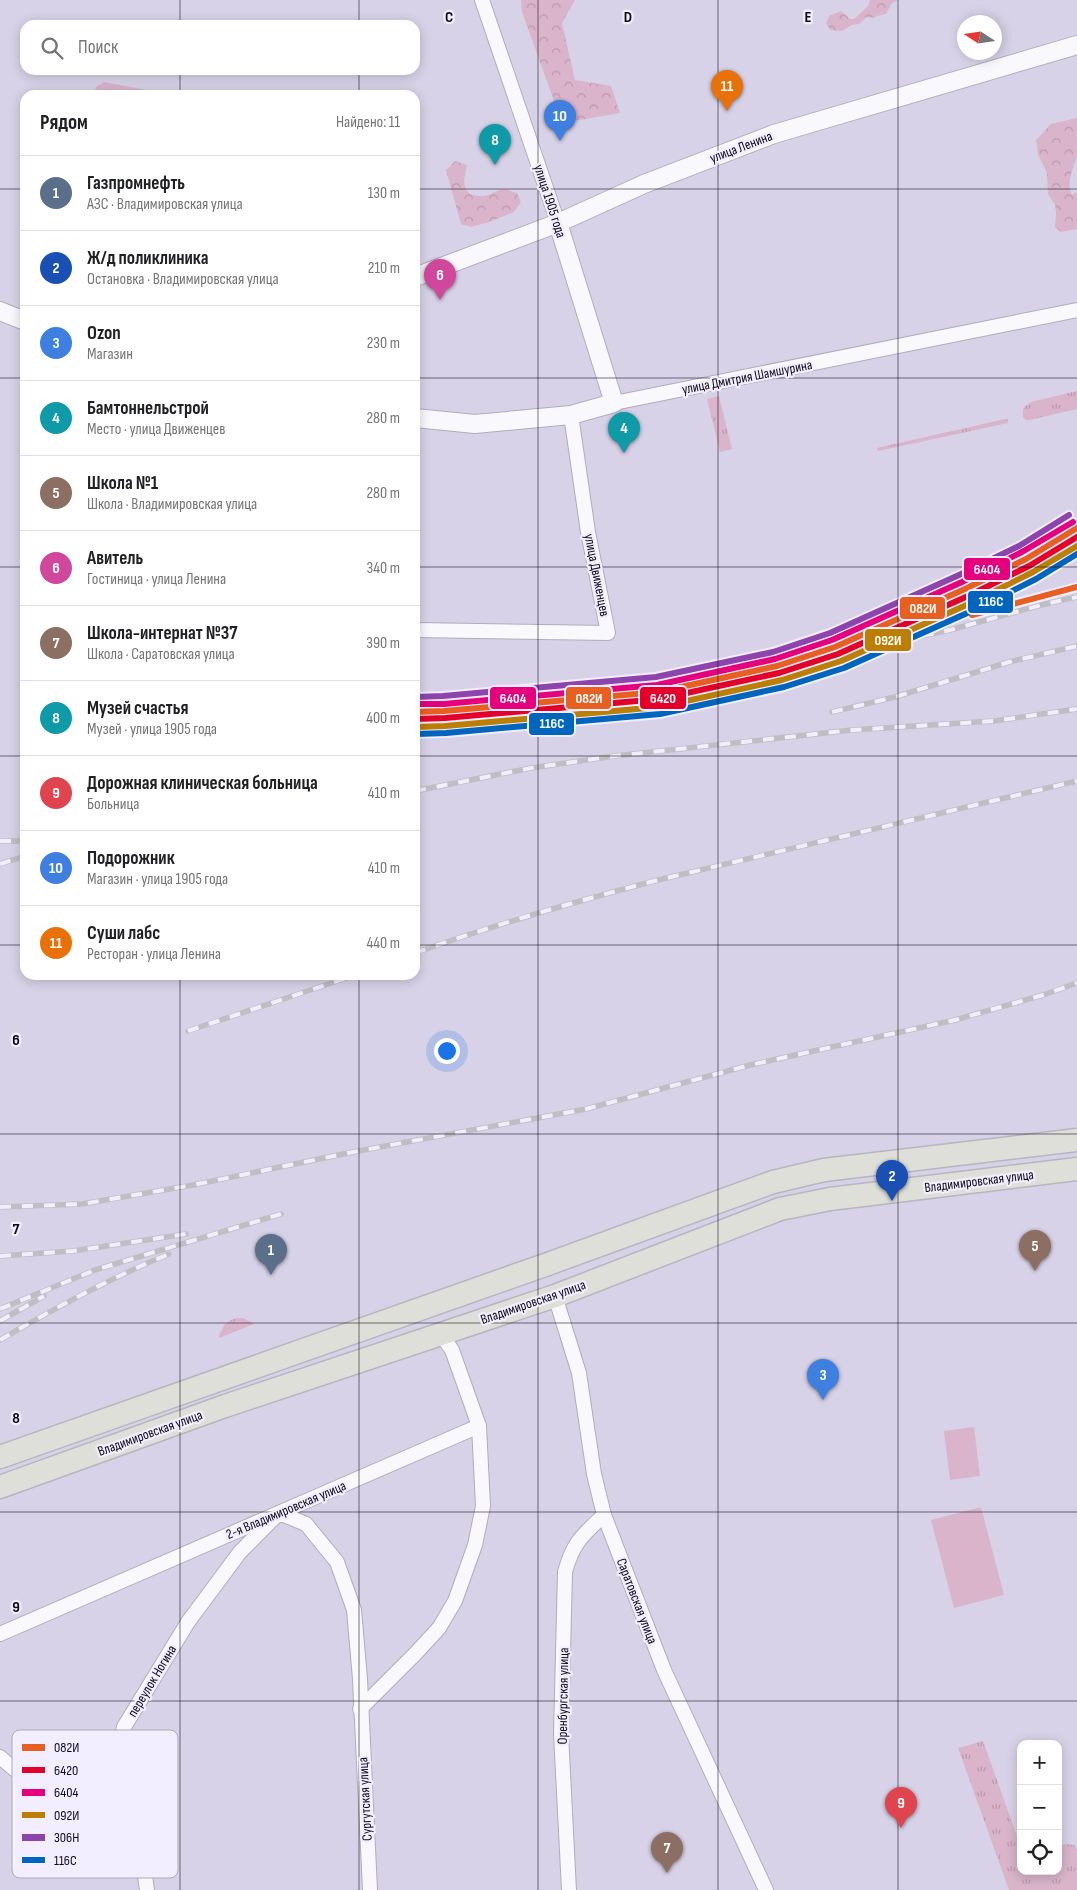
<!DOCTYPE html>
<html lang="ru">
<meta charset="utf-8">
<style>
:root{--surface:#fff;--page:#f6f6f6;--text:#202124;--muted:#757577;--line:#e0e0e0;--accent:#2563eb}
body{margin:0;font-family:"Sofia Sans Condensed",sans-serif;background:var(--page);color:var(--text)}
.controls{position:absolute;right:15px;bottom:15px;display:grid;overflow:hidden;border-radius:10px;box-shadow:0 2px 12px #0003}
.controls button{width:45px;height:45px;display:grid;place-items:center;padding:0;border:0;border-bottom:1px solid var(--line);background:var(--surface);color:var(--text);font:25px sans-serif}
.compass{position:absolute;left:957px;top:15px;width:45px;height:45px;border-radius:50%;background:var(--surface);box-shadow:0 2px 12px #0003;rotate:282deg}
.you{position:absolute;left:446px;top:1050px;width:18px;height:18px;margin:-12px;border:4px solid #fff;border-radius:50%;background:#1a73e8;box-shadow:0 0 0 8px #1a73e833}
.badge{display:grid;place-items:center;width:32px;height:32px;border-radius:50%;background:var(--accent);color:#fff;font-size:16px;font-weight:700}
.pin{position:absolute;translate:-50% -41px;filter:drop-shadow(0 1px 2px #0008)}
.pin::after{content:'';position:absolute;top:26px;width:18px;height:15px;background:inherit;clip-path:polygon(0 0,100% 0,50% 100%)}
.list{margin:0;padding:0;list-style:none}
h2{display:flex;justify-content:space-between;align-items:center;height:65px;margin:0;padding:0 20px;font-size:21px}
h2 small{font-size:16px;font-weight:400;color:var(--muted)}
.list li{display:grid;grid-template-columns:32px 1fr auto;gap:15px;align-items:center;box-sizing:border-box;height:75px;padding:0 20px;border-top:1px solid var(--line)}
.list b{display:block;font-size:19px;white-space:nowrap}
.list p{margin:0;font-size:16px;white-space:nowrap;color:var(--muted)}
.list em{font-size:16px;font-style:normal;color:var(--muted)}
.icon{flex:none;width:28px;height:28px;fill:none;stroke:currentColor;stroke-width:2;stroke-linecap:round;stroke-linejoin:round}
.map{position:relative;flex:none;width:1077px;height:1890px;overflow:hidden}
.search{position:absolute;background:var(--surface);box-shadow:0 2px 12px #0003;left:20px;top:20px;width:400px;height:55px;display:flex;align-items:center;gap:12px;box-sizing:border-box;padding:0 18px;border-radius:15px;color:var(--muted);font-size:19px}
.panel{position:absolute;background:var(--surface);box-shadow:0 2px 12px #0003;left:20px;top:90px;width:400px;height:890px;border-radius:15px}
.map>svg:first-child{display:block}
.grass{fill:url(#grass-tufts)}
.forest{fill:url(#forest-crowns)}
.garden{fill:#d9b4ca}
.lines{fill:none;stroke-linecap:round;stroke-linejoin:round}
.minor-casing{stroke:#b1acbd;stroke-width:16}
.tertiary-casing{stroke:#b1acbd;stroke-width:20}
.primary-casing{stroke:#b7b5bf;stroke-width:25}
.minor{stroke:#f9f8fc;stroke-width:14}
.tertiary{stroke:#f9f8fc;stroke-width:18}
.primary{stroke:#dfdfd9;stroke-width:22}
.rail-casing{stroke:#bfbec3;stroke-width:5.5}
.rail{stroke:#f2eeff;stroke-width:4;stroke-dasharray:11;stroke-linecap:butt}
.rail-1-casing{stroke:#f2eeff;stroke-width:10}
.rail-2-casing{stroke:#f2eeff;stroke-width:10}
.rail-3-casing{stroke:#f2eeff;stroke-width:10}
.rail-4-casing{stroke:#f2eeff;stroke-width:10}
.rail-5-casing{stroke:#f2eeff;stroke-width:10}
.rail-6-casing{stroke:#f2eeff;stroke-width:10}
.rail-1{stroke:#e76021;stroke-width:6}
.rail-2{stroke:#e4002b;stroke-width:6}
.rail-3{stroke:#e5007d;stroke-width:6}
.rail-4{stroke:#bc7f06;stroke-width:6}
.rail-5{stroke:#8e44ad;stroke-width:6}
.rail-6{stroke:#0065bd;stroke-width:6}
.grid{fill:none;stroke:#0d0916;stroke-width:1;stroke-opacity:0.55}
.labels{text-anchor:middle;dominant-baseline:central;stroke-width:4.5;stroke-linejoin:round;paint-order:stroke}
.street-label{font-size:14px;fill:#0d0916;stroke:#f2eeff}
.key{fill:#f2eeff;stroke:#ada9b9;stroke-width:1}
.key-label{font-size:14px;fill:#0d0916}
.grid-label{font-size:16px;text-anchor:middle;font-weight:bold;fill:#0d0916;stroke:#f2eeff;stroke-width:4.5;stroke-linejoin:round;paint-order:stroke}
.line-badge{stroke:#f2eeff;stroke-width:2}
.badge-label{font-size:14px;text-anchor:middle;font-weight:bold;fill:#fff}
</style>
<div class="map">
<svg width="1077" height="1890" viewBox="0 0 1077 1890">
<defs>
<pattern id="grass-tufts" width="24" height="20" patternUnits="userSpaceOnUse" patternTransform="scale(1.25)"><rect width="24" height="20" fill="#d9b4ca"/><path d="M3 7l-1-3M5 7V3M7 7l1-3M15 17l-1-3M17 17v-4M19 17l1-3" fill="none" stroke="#b999ad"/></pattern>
<pattern id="forest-crowns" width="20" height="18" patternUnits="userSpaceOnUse" patternTransform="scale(1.25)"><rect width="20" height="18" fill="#d9b4ca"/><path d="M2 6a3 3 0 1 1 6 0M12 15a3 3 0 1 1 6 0" fill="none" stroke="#b999ad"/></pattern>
</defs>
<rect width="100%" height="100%" fill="#d8d2e8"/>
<g class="grass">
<path d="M1077,391V409L1030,420H1026L1023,417C1022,409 1024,406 1031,402Z"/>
<polygon points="719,396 732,449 720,452 707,399"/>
<polygon points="1005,419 1008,419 1008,423 878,451 877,448"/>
<path d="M237,1318H243L254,1324L219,1338C221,1327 226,1321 237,1318Z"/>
<polygon points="983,1741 1018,1839 1021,1839 1021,1871 1058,1871 1058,1847 1065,1844 1075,1845 1077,1850 1077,1890 1009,1890 958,1748"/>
</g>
<g class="forest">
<polygon points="521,0 575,0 562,23 575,80 611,86 620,113 562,123 522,12"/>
<polygon points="870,0 898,0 891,4 886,14 877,16 874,18 866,17 859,24 852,25 842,31 830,30 826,23 829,16 841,11 850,19 854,19 868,6"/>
<path d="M1077,118C1077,129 1077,144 1077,155C1074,168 1066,181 1072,195L1077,192V229L1061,232L1055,227L1056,213L1055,205L1048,194L1047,173L1038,154L1036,140L1051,124Z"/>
<path d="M455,161L467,165C463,180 460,197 483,196C490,196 498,189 505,189C509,190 513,192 517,193L521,202L514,212L489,222L471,227L461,224L446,170Z"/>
</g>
<g class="garden">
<polygon points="104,82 173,95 94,95 96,87"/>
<polygon points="974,1427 980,1476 950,1480 944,1431"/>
<polygon points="981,1507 1004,1595 954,1608 931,1520"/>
</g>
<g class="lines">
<defs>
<g id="minor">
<polyline points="482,0 558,223"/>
<polyline points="614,403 1077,310"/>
<polyline points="415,630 608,633 588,532 571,415"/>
<polyline points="555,1296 579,1373 594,1474 604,1515 664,1670 766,1890"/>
<polyline points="0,1634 479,1426 452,1350 440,1333"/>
<polyline points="360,1709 416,1653 439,1628 455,1601 475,1545 483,1506 479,1426"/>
<polyline points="0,1757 33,1785 117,1838 135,1855 145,1876 147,1890"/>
<polyline points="98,1826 124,1727 188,1622 240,1552 279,1513 306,1524 337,1562 354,1610 360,1679 370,1890"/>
<path d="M569,1890L561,1734L565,1572C573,1542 583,1535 604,1515"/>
</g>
<g id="tertiary">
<polyline points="415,277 558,223 644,184 774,134 1077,45"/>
<polyline points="0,311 25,321"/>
<polyline points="415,418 475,424 571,415 614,403 558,223"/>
</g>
<g id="primary">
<polyline points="0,1457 545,1265 773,1182 824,1170 1077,1140"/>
<polyline points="0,1487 225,1406 555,1296 780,1209 830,1199 1077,1169"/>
</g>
</defs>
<use href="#minor" class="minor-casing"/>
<use href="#tertiary" class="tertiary-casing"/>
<use href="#primary" class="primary-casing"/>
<use href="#minor" class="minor"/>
<use href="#tertiary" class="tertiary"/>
<use href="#primary" class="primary"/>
<defs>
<g id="rail">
<polyline points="858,649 950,630 1045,604 1077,597"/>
<polyline points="832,712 895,697 1009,662 1077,646"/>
<polyline points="415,791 531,768 615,756 852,730 994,721 1077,709"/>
<polyline points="0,841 25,841"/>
<polyline points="0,864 25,856"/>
<path d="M415,953C493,925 574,902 654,881L1077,781"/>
<polyline points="188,1031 355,975"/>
<polyline points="0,1207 82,1204 193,1185 353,1152 586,1109 750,1065 955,1020 1043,995 1077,983"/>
<polyline points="0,1256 73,1251 186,1234"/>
<polyline points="0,1309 95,1270 281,1214"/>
<polyline points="0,1321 44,1296"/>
<path d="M0,1340C55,1308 110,1278 169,1254"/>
</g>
</defs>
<use href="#rail" class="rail-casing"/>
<use href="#rail" class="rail"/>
<defs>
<g id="rail-1">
<polyline points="972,615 1077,587"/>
<polyline points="415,712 444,711 658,692 777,666 835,647 965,589 1026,559 1077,528"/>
</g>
<polyline id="rail-2" points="415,719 445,718 659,699 779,673 838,654 968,596 1029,566 1077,537"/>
<polyline id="rail-3" points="415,704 444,704 657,685 775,659 832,640 962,582 1022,552 1073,522"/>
<polyline id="rail-4" points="416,727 445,726 659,707 782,680 841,661 971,603 1033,572 1077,546"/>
<polyline id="rail-5" points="415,697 443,696 656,677 773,652 830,633 959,575 1019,546 1069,515"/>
<polyline id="rail-6" points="416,734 446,733 660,714 784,687 844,668 974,610 1036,579 1077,554"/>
</defs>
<use href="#rail-1" class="rail-1-casing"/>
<use href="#rail-2" class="rail-2-casing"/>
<use href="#rail-3" class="rail-3-casing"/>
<use href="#rail-4" class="rail-4-casing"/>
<use href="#rail-5" class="rail-5-casing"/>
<use href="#rail-6" class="rail-6-casing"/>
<use href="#rail-1" class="rail-1"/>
<use href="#rail-2" class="rail-2"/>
<use href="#rail-3" class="rail-3"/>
<use href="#rail-4" class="rail-4"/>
<use href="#rail-5" class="rail-5"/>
<use href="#rail-6" class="rail-6"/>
</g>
<path class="grid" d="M180,0V25M359,0V25M538,0V1890M718,0V1890M898,0V1890M180,70V95M359,70V95M0,189H25M415,189H1077M0,378H25M415,378H1077M0,567H25M415,567H1077M0,756H25M415,756H1077M0,945H25M415,945H1077M180,975V1890M359,975V1890M0,1134H1077M0,1323H1077M0,1512H1077M0,1701H1077"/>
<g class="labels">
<g class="street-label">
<text transform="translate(741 147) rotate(-21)">улица Ленина</text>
<text transform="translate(550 201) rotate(72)">улица 1905 года</text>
<text transform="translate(747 377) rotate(-11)">улица Дмитрия Шамшурина</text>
<text transform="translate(597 575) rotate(79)">улица Движенцев</text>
<text transform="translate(979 1181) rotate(-7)">Владимировская улица</text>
<text transform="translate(533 1302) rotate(-19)">Владимировская улица</text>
<text transform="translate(150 1433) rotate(-20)">Владимировская улица</text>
<text transform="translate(286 1510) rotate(-23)">2-я Владимировская улица</text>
<text transform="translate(637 1601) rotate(69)">Саратовская улица</text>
<text transform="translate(152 1681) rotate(-59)">переулок Ногина</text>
<text transform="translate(563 1696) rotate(-89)">Оренбургская улица</text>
<text transform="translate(365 1799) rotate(-93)">Сургутская улица</text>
</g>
</g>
<rect x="12" y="1730" width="166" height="148" rx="8" class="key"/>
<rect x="22" y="1744" width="23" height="7" fill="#e76021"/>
<rect x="22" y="1767" width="23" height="6" fill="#e4002b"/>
<rect x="22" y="1789" width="23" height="7" fill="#e5007d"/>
<rect x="22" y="1812" width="23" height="6" fill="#bc7f06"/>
<rect x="22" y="1834" width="23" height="7" fill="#8e44ad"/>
<rect x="22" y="1857" width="23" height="6" fill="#0065bd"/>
<g class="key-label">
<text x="54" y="1752">082И</text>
<text x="54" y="1775">6420</text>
<text x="54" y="1797">6404</text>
<text x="54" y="1820">092И</text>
<text x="54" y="1842">306Н</text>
<text x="54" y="1865">116С</text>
</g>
<g class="grid-label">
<text x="449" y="22">C</text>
<text x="628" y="22">D</text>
<text x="808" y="22">E</text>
<text x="16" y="1045">6</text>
<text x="16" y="1234">7</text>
<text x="16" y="1423">8</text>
<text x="16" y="1612">9</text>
</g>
<g class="line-badge">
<rect x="963" y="557" width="48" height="24" rx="5" fill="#e5007d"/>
<rect x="967" y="590" width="47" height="24" rx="5" fill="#0065bd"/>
<rect x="899" y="596" width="47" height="24" rx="5" fill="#e76021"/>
<rect x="864" y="628" width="48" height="24" rx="5" fill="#bc7f06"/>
<rect x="489" y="686" width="48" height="24" rx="5" fill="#e5007d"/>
<rect x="639" y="686" width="48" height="24" rx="5" fill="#e4002b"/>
<rect x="565" y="686" width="47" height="24" rx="5" fill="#e76021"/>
<rect x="528" y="712" width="47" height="24" rx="5" fill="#0065bd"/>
</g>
<g class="badge-label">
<text x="987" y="574">6404</text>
<text x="991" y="606">116С</text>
<text x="923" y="613">082И</text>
<text x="888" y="645">092И</text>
<text x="513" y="703">6404</text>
<text x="663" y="703">6420</text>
<text x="589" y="703">082И</text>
<text x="552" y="728">116С</text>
</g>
</svg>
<div class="controls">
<button>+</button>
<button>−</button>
<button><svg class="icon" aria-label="locate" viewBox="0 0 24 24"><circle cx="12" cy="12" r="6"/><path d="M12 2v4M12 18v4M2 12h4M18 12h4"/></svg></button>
</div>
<svg class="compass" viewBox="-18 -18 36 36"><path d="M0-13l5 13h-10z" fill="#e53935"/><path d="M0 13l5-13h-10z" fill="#757577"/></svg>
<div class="you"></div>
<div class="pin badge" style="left:271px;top:1275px;background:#5c6f8a">1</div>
<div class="pin badge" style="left:892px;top:1201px;background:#1a4fb4">2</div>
<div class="pin badge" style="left:823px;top:1400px;background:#3f7fe0">3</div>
<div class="pin badge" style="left:624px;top:453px;background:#0f9aa8">4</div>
<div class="pin badge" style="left:1035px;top:1271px;background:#8d6e63">5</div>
<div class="pin badge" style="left:440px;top:300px;background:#d1479c">6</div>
<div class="pin badge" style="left:667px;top:1873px;background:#8d6e63">7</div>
<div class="pin badge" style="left:495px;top:165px;background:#0f9aa8">8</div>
<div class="pin badge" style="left:901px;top:1828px;background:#e0444e">9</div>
<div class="pin badge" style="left:560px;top:141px;background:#3f7fe0">10</div>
<div class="pin badge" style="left:727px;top:111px;background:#e8710a">11</div>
<div class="search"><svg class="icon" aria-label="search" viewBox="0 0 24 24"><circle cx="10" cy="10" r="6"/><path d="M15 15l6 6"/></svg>Поиск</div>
<section class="panel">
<h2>Рядом<small>Найдено: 11</small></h2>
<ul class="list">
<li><span class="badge" style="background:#5c6f8a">1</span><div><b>Газпромнефть</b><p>АЗС · Владимировская улица</p></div><em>130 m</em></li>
<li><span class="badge" style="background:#1a4fb4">2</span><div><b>Ж/д поликлиника</b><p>Остановка · Владимировская улица</p></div><em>210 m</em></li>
<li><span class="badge" style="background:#3f7fe0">3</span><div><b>Ozon</b><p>Магазин</p></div><em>230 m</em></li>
<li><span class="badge" style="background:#0f9aa8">4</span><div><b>Бамтоннельстрой</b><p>Место · улица Движенцев</p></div><em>280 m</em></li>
<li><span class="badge" style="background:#8d6e63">5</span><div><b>Школа №1</b><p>Школа · Владимировская улица</p></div><em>280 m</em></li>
<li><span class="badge" style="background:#d1479c">6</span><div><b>Авитель</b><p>Гостиница · улица Ленина</p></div><em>340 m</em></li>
<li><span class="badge" style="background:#8d6e63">7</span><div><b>Школа-интернат №37</b><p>Школа · Саратовская улица</p></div><em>390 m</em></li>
<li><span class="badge" style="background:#0f9aa8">8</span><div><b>Музей счастья</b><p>Музей · улица 1905 года</p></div><em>400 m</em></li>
<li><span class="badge" style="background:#e0444e">9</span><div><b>Дорожная клиническая больница</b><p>Больница</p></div><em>410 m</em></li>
<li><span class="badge" style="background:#3f7fe0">10</span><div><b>Подорожник</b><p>Магазин · улица 1905 года</p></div><em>410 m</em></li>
<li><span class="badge" style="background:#e8710a">11</span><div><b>Суши лабс</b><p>Ресторан · улица Ленина</p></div><em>440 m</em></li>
</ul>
</section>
</div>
